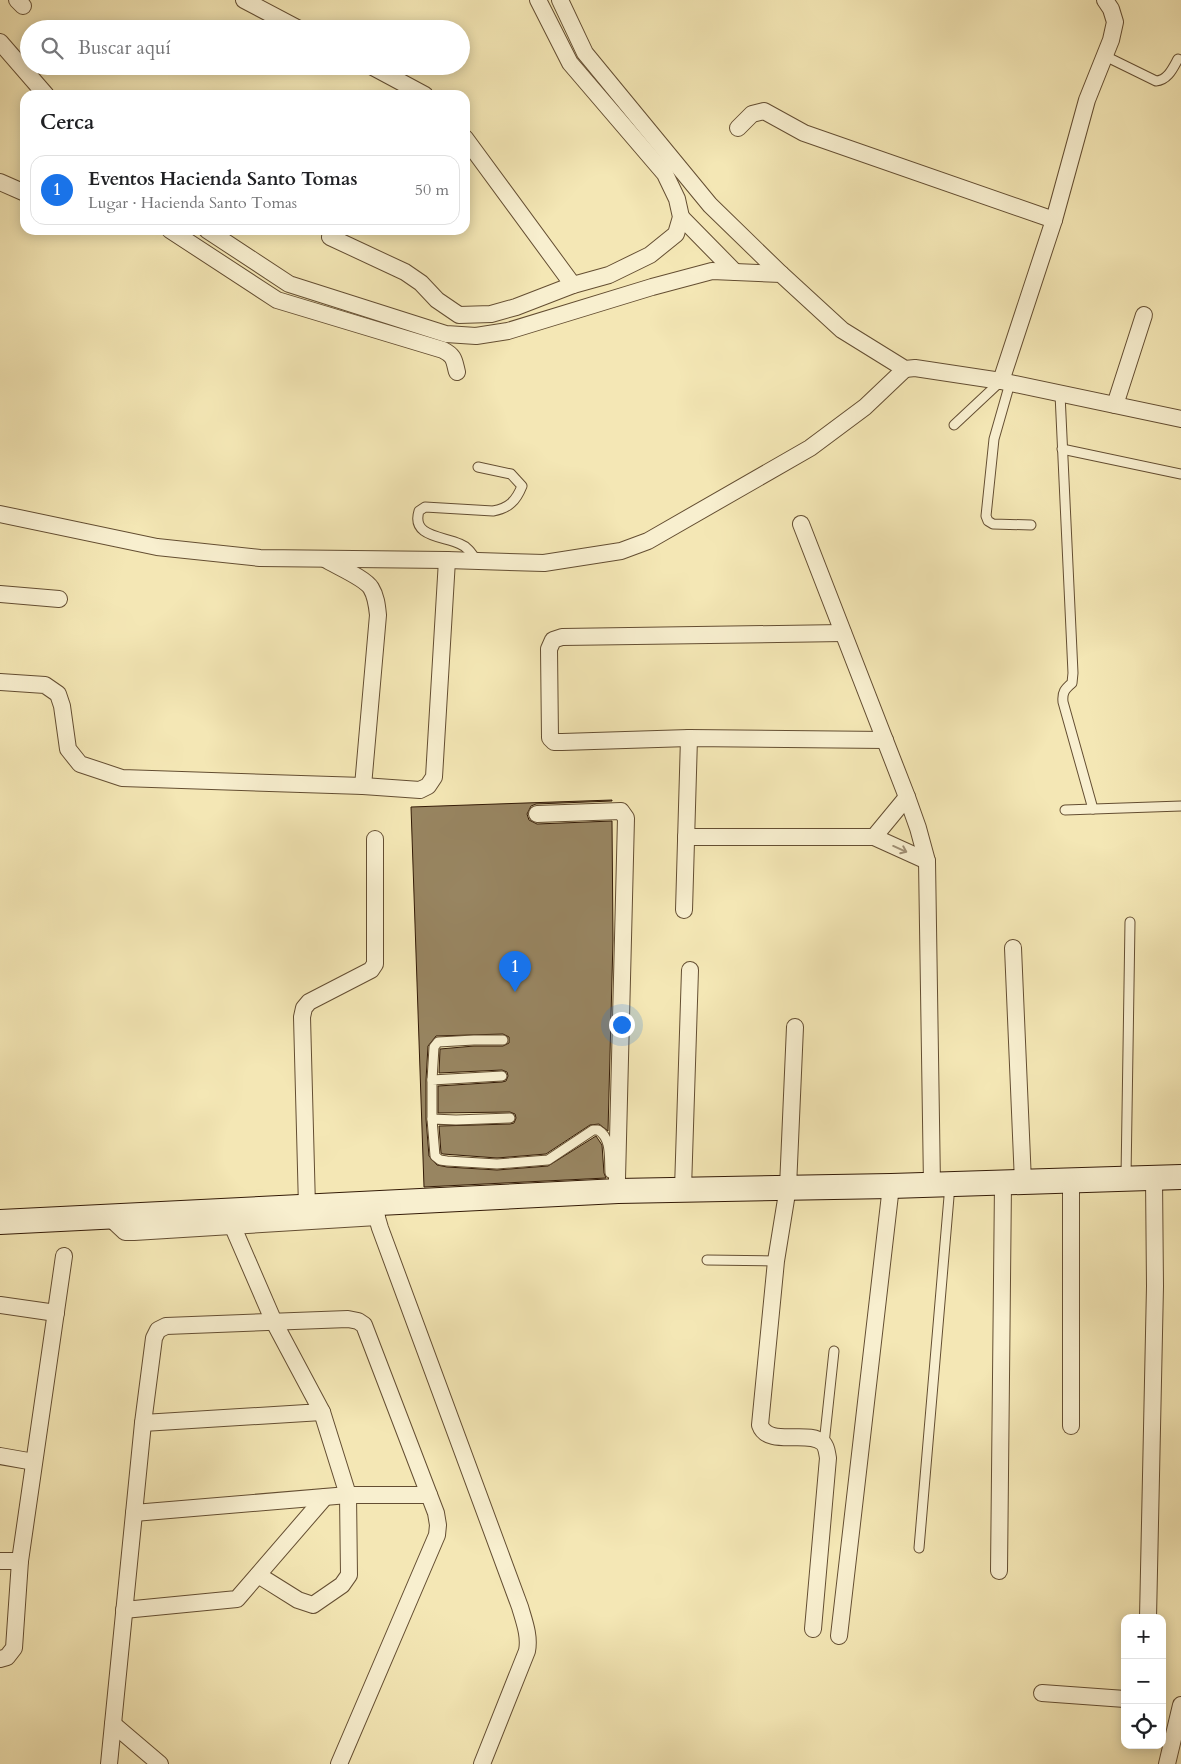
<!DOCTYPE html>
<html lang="es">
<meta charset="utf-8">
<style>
:root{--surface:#fff;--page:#f2f2f2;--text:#202124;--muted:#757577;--line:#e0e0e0;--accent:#1a73e8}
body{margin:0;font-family:Cardo,serif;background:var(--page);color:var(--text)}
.controls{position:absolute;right:15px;bottom:15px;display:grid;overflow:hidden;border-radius:10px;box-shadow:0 2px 12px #0003}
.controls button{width:45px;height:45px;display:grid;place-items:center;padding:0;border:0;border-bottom:1px solid var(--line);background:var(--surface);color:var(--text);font:25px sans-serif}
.you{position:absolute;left:621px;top:1024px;width:18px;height:18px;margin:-12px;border:4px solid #fff;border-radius:50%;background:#1a73e8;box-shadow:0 0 0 8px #1a73e833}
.badge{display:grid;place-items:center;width:32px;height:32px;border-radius:50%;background:var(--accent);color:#fff;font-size:16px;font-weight:700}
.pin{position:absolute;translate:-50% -41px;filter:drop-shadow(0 1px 2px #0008)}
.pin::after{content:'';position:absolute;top:26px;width:18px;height:15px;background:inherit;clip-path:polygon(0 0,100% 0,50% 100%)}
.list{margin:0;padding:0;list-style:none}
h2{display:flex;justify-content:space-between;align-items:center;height:65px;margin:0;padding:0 20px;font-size:21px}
h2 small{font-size:16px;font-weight:400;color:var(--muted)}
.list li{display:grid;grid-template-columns:32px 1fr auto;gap:15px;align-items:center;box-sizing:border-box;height:70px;margin:0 10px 10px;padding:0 10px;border:1px solid var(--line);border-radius:15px}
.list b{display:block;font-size:19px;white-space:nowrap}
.list p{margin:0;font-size:16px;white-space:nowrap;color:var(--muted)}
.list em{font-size:16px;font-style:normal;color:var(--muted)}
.icon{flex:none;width:28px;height:28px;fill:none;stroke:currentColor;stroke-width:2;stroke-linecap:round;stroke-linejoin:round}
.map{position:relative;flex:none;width:1181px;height:1764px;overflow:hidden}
.search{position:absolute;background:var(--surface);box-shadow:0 2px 12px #0003;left:20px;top:20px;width:450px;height:55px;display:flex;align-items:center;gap:12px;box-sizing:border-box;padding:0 18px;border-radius:28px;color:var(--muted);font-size:19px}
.panel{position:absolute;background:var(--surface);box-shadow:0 2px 12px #0003;left:20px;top:90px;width:450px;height:145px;border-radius:15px}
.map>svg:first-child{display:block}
.building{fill:#988561;stroke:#341b07}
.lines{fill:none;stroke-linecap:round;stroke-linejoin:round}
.lane-casing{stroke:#644e32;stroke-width:11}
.street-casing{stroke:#644e32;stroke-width:18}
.secondary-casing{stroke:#341b07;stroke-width:26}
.lane{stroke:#f8efcf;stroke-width:9}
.street{stroke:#f8efcf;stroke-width:16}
.secondary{stroke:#f8efcf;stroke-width:24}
.oneway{stroke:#a09075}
</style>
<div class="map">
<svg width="1181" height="1764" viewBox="0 0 1181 1764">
<rect width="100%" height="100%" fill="#f4e7b5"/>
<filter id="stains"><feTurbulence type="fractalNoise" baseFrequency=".004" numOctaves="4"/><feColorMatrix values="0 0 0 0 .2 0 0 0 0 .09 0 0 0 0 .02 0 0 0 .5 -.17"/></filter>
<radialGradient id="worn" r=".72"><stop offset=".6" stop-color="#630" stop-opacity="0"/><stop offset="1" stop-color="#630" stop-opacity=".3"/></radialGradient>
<polygon class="building" points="612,800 612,801 536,804 531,806 527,814 529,820 537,824 612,821 613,940 608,1131 599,1124 590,1125 546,1154 497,1158 443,1154 441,1153 439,1126 510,1124 514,1123 516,1118 515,1114 510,1112 438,1113 438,1086 502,1082 506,1081 508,1076 507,1072 502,1070 439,1073 440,1049 474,1046 503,1046 509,1043 509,1037 503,1034 436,1036 428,1046 426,1080 426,1119 429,1156 437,1165 447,1167 497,1170 548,1166 596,1136 602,1145 604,1173 606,1178 424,1187 411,807"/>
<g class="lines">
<defs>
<g id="lane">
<path d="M1105,56L1156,81C1168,80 1173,68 1178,59"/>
<polyline points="1010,383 994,439 986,516 988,521 993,524 1031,525"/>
<path d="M1060,394L1073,673L1072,683C1065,689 1062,692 1063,702L1093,809"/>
<polyline points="954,425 1001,381"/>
<polyline points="1062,449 1181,474"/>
<path d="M477,561C472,554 468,547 460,544C443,536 411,537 419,511L425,507L493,511C509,508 516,501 522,486L511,474L478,467"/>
<polyline points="1065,810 1181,806"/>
<polyline points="432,1080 434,1047 438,1042 474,1040 503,1040"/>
<path d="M510,1118L456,1120L432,1119L435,1156L440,1160L447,1161L497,1164L548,1160L593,1130H598C612,1138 609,1159 610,1173"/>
<polyline points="432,1119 432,1080 502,1076"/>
<polyline points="1126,1177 1130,922"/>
<polyline points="707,1260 776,1261"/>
<polyline points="824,1444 834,1351"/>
<polyline points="919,1548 950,1185"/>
</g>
<g id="street">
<polyline points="17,0 23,6"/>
<polyline points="244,0 299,29"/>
<polyline points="560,0 585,53 710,205 781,274"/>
<polyline points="0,42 46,95"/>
<polyline points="371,66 425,95"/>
<polyline points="738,128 752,114 764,111 804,133 1054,220"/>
<polyline points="465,138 573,285"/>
<polyline points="0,182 25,193"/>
<polyline points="681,217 735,272"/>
<path d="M170,230L277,300L443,350C455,356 454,361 457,372"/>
<polyline points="207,230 289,284 446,334 476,336 508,331 652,287 712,271 781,274 842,330 905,369 915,368 1001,381 1181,419"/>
<polyline points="330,237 405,272 421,283 437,300 459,315 491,314 516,307 573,285 609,275 650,255 676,234 681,217 677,199 665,174 570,63 538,0"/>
<polyline points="1001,381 1054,220 1087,100 1111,40 1115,22 1111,9 1105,0"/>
<polyline points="1115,405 1144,315"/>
<polyline points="0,514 157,547 260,558 447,560 544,563 621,551 648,541 810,448 865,407 905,369"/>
<polyline points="801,524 907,797 918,828 927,861 932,1185"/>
<path d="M325,559C336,566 365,578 371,588C376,596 377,605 378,615L363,786"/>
<polyline points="0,594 59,599"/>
<polyline points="843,633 562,637 553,640 549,649 550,738 554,742 562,742 689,738 885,740"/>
<polyline points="0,682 45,685 58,694 62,706 68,749 80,764 122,778 363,786 420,790 428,786 434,777 447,560"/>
<polyline points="537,814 621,811 626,818 617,1179 618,1191"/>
<polyline points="686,837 874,837 927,861"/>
<polyline points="874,837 907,797"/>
<polyline points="684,910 689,738"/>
<polyline points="1013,948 1023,1182"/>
<path d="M795,1027L788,1187L776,1261L760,1425C768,1448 809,1429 823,1443C827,1447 827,1453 828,1458L813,1629"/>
<polyline points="683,1189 690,970"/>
<path d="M373,1204L380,1228L520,1607C524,1621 530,1636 527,1651L482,1764"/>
<polyline points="307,1207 302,1017 304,1008 309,1002 371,970 375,964 375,839"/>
<polyline points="109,1217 125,1232 134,1232 377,1217"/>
<polyline points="0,1305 56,1313"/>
<polyline points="143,1423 322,1412 274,1322 226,1211"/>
<polyline points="1071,1426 1071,1180"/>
<polyline points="0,1456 34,1462"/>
<polyline points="134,1513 348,1495 429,1495"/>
<polyline points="0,1561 20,1561"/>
<polyline points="999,1571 1003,1183"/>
<polyline points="258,1575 298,1600 313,1605 342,1585 349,1575 348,1495 322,1412"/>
<polyline points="124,1610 237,1599 325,1497"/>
<polyline points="1148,1618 1155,1286 1154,1178"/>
<polyline points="839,1636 891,1186"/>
<polyline points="0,1659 7,1657 14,1648 20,1561 64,1256"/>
<polyline points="1042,1693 1125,1699"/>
<polyline points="113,1724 160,1764"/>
<polyline points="109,1764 143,1423 154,1338 158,1330 166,1326 348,1319 358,1321 364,1325 436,1513 438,1525 437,1535 339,1764"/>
<polyline points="1167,1764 1181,1705"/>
</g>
<polyline id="secondary" points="0,1222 618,1191 891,1186 1181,1177"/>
</defs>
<use href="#lane" class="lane-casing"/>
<use href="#street" class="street-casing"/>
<use href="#secondary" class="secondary-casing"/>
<use href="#lane" class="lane"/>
<use href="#street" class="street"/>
<use href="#secondary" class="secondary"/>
</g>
<defs><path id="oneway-shaft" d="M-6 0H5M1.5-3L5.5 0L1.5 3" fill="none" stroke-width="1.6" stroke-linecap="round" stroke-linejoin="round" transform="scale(1.25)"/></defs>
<use class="oneway" href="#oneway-shaft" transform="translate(900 849) rotate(24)"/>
<rect width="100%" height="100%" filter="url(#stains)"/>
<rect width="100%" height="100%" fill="url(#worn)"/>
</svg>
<div class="controls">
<button>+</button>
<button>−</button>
<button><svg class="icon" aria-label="locate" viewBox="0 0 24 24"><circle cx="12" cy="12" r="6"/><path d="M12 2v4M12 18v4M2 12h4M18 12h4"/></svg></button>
</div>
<div class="you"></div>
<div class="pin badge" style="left:515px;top:992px">1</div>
<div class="search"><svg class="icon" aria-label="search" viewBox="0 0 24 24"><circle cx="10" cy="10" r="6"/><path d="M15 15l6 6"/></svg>Buscar aquí</div>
<section class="panel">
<h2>Cerca<small></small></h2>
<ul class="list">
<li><span class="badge">1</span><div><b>Eventos Hacienda Santo Tomas</b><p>Lugar · Hacienda Santo Tomas</p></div><em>50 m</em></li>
</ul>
</section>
</div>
